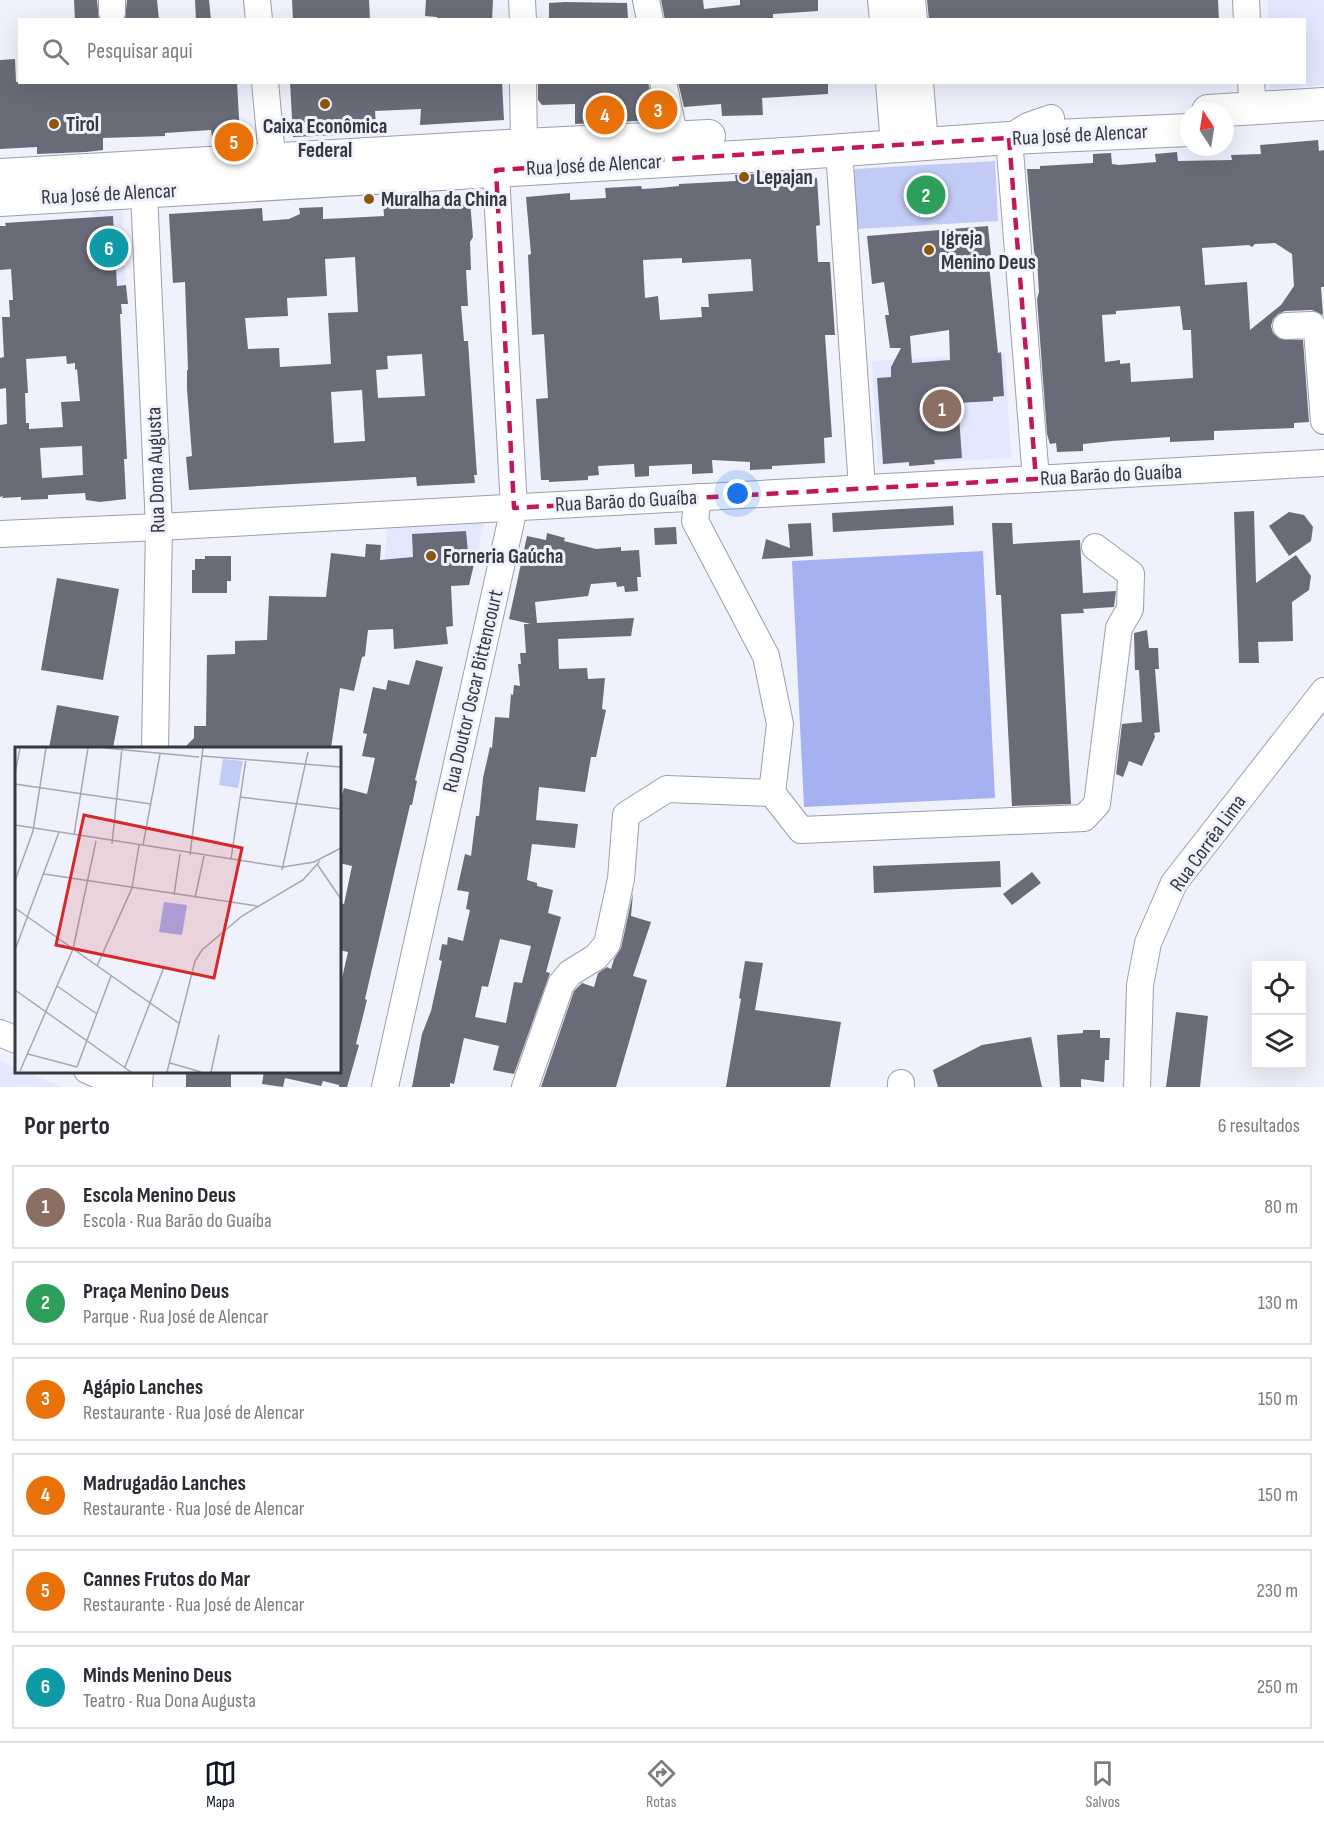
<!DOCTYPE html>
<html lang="pt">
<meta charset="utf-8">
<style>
:root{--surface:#fff;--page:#f2f2f3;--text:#2b2b33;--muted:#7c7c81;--line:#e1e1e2;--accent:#111827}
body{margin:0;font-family:"Sofia Sans Condensed",sans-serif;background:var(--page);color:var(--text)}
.controls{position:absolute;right:18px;bottom:18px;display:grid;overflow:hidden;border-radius:0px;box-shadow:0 6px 24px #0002}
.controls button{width:54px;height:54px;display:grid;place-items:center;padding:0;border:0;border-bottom:2px solid var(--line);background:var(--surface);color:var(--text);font:30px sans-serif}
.compass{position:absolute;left:1180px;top:102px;width:54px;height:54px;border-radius:50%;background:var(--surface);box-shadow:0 6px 24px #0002;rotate:348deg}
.you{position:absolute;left:738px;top:494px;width:21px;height:21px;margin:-15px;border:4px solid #fff;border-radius:50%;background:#1a73e8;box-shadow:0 0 0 9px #1a73e833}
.badge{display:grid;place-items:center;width:39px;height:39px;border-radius:50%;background:var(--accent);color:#fff;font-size:20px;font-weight:700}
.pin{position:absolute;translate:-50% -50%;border:3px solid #fff;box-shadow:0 2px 6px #0006}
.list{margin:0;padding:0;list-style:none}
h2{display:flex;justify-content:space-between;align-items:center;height:78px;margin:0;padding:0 24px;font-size:26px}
h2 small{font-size:20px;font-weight:400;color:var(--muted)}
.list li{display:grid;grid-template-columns:39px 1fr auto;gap:18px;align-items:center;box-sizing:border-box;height:84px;margin:0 12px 12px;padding:0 12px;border:2px solid var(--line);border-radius:0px}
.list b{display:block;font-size:22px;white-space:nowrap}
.list p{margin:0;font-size:20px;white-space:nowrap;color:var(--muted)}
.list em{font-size:20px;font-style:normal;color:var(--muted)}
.icon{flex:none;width:33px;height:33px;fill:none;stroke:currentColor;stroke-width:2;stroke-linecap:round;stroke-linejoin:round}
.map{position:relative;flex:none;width:1324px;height:1087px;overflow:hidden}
.search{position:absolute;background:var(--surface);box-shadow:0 6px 24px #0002;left:18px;right:18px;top:18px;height:66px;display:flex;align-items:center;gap:15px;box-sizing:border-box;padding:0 21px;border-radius:0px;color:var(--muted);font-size:22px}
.sheet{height:654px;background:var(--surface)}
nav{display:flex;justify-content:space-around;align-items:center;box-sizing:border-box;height:84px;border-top:2px solid var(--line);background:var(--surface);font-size:16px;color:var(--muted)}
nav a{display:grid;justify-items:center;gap:3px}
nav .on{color:var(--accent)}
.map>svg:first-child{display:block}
.built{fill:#e3e8fe}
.green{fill:#c2cbf6}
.water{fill:#a5b1f1}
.building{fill:#696c78;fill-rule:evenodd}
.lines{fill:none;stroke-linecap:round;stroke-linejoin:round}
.minor-casing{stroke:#9c9fac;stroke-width:28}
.major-casing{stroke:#9c9fac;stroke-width:34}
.minor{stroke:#fff;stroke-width:26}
.major{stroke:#fff;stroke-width:32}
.marked{fill:none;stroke:#c2185b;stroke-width:4.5;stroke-dasharray:12 8;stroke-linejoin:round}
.poi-dot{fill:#8e560c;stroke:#eff1fd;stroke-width:2}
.labels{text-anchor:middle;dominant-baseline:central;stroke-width:6;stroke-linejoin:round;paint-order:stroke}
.poi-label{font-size:21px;font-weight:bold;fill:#38393e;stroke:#eff1fd;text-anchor:start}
.street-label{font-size:21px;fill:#38393e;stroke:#eff1fd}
.inset-road{fill:none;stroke:#a6a7b1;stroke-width:1.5}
.view{fill:#d62828;fill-opacity:0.15;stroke:#d62828;stroke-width:3}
.inset-edge{fill:none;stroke:#38393e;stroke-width:3}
</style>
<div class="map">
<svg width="1324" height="1087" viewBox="0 0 1324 1087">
<rect width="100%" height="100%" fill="#eff1fd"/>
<g class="built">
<polygon points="1268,0 1324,0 1324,85 1270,89 1269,83 1304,82 1304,20 1268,19"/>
<polygon points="122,207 126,285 97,287 92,208"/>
<polygon points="1005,353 1011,458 878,465 872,361"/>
<polygon points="486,517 469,585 381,592 388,522"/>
<polygon points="0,1061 16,1068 16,1070 23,1071 62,1087 0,1087"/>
</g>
<polygon class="green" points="995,161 998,221 857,229 854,169"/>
<polygon class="water" points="983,551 995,798 804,807 792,561"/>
<g class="building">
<polygon points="74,0 97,0 99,20 75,20"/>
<polygon points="127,0 157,0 159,20 125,20"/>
<polygon points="195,0 209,0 211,20 196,20"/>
<polygon points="292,0 369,0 370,20 293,20"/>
<polygon points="426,0 493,0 492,20 437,20 437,17 425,16"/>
<polygon points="661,0 703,0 704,9 740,5 740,0 818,0 818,11 773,14 773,20 665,20"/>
<polygon points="927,0 1218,0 1219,20 929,20"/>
<polygon points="565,2 627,3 628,19 549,20 549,3"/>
<polygon points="15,59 16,82 237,82 240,136 212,137 211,130 165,133 165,136 103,138 103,150 86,152 37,154 37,147 0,149 0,60"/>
<polygon points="290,82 502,82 504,120 420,125 421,109 375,111 376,125 367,126 361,134 293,137"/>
<polygon points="538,82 648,82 656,120 575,124 575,104 542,105 538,100"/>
<polygon points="678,82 828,82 828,94 762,98 763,115 722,116 721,104 684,107"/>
<path d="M1318,140L1319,151L1324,150V287H1321L1323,315L1312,310L1285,311L1278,314L1273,319L1271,326L1273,333L1280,339L1303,340L1309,422L1294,423V428L1214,431V440L1170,442V437L1112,441L1083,444V451L1057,452L1056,443L1050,444L1047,434L1037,299L1039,292L1037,261L1034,252L1027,169H1040V166L1093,163V154L1111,153L1112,164L1119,165L1156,162L1155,154L1177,152L1178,161L1232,160L1231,155L1261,154L1260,145ZM1275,243L1292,254L1294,286L1281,305L1250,330L1247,282L1205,285L1202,248L1249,245L1252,247L1255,244ZM1180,306L1183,330H1191L1193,378L1131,382L1130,363L1120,364V360L1105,362L1102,315L1116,314V311Z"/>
<path d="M754,174L755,179L817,178L820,225L816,226L818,262H830L835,335H825L832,437L824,438L825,463L772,466V469L750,470V462L712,460L713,473L692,474V464L649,466V476L635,477L634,464L598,466L599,475L588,476V480L549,482V480H541L536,399L548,398L544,334L532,335L528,255L531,254L526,197L570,193V200L606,198L605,188L641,186L642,189L659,188L679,186V184L736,181L735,175ZM682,258V263L751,259L753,291L708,294L709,307H701L702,317L660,320L658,296L645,298L643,260Z"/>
<path d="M465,197L470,201L473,237L470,242L471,270H466L468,306H461L464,341H468L477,475H474L475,483L417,486L416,477L189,490L186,457L192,456L187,389V370H188L185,282L173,283L169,214L262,208L263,221L289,219L300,214L299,208L323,207V219L346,218L384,216L383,201ZM355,257L358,312L328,313L331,364L280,367L279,348L248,349L245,318L288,316L287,298L327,296L325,259ZM422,354L425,396L378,398L376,370L388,369L387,356ZM362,390L365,441L334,443L331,392Z"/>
<path d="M113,216L117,286L126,285L128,304H121L122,314H120L127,459H124L126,499L100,502L86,500L85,493L48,495V499L21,500V497L2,498L3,496L0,497V425L7,424L6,388L0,389V358L4,357L2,317H10L9,300H13L11,269L0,270V226H6L5,223ZM66,356L67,364L75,363V370L77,369L80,401L61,402L63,427L29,429V423H26L25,393H28L26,359ZM82,446L83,475L42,478L40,448Z"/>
<path d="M988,226L992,265H989L998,353L1001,352L1004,396L993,397V401L958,403L962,458L934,460L935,464L909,466V462L883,464L877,378L891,377V367L901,348H890L885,315H889L884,282L872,284L867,236ZM949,330L950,360L912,363L910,336Z"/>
<polygon points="953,506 954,525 833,532 832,513"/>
<polygon points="1254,511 1256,583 1296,555 1311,576 1309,590 1292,602 1293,641 1258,642 1259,663 1239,663 1234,512"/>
<polygon points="1289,512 1304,515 1313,527 1311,541 1289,556 1269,526"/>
<polygon points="811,523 813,556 762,559 766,539 790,548 788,524"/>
<polygon points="992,523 1012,523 1013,544 1080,540 1083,593 1116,591 1114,607 1083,609 1084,613 1061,614 1071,804 1012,806 1001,595 996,595"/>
<polygon points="676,527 677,544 655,545 654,528"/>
<polygon points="466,531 468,552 477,552 469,585 451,586 453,626 446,627 448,644 394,649 393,629 368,630 365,656 362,657 354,691 340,688 331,748 184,748 194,738 194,726 206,726 207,655 235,654 235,641 267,640 269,596 326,597 331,553 365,557 366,544 381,545 380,560 413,557 412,534"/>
<path d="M547,533L565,538L564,541L596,549L621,547V551L639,550L641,577H637L638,591L625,592L624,586L617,587L616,582L591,584L588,596L535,602L537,623L634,618L631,636L558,639L559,669L587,668L588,679L605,678L602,709L606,710L596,757H591L585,792L539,787L536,820L578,824L575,848L532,844L527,880L537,883V886L553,890L548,913L561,917L546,972L550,973L514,1074L493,1070L499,1046L464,1038L454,1084L450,1083V1087H412L422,1034L431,1011L442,961L439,960L442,944L447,945L448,937L463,941L470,910L466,909L469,892L457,890L465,854L471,856L476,816H479L483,778L490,747L492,748L495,717L509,718L511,694L513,695L514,685L520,686L518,664H521L520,653H526L524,624H531L509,619L527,536L546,540ZM500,939L531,946L522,983L514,982L506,1023L475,1017L482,986L488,987Z"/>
<polygon points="205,556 231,556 231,581 227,581 227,593 192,593 192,570 195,570 195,559 205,559"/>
<polygon points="57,578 119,589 103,680 41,670"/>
<polygon points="1147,630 1149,648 1158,648 1159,669 1155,669 1160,732 1154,733 1155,737 1142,766 1129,761 1123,777 1116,774 1122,724 1142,722 1139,670 1135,670 1134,633"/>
<polygon points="416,660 443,667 415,780 417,781 412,805 410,805 365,999 367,1000 356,1044 359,1045 347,1087 339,1087 339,1085 323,1081 321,1086 285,1078 283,1087 262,1084 264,1071 339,1071 339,991 348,952 339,950 339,903 344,904 352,866 339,863 339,806 344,788 367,794 375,758 362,756 367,734 363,733 373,687 386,690 388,680 409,685"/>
<polygon points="57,705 119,716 113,748 49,748"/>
<polygon points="1000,861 1001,887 874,893 873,866"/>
<polygon points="1032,872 1041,883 1012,905 1003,894"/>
<polygon points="633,893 631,916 651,922 633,976 647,980 616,1087 541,1087 574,991 582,983 594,987 598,973 607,967 611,969 614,959 621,948"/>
<polygon points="745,961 763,963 755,1010 841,1022 830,1087 726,1087 741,999 739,998"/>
<polygon points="1176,1012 1208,1016 1200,1087 1166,1087"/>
<polygon points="1083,1030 1100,1030 1100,1038 1110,1038 1109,1060 1105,1060 1104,1082 1081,1079 1081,1087 1060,1087 1057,1035 1083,1033"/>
<polygon points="1031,1037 1042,1087 938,1087 933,1070 982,1045"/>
<rect x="186" y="1071" width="45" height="16"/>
</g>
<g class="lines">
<defs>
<g id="minor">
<polyline points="257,0 259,20"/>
<polyline points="522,0 523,20"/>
<polyline points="646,0 650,20"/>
<polyline points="1246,0 1247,20"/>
<polyline points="112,12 112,0"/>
<polyline points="265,82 274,178"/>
<polyline points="523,82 524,145"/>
<polyline points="663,82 675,138"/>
<polyline points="1251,82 1253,108"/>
<polyline points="839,150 862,488"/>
<polyline points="144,192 159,527 155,748"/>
<polyline points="1286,326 1312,325 1317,331 1324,421"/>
<polyline points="1036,479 1009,138 1028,126 1051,118"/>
<polyline points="0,534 159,527 1324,463"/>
<polyline points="772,793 801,830 1084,818 1097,804 1119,628 1130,609 1131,574 1095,547"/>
<polyline points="0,1033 16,1040"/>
<polyline points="87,1070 125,1087"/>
<polyline points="139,1087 140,1070"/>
<polyline points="385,1087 514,508 495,154"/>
<polyline points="525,1087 561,984 570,973 596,957 607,944 621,879 626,815 667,789 772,793 780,724 766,656 695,521 698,497"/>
<polyline points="901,1087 901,1083"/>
<polyline points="1137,1087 1140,985 1148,943 1174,883 1324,691"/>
</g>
<g id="major">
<polyline points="884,0 886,20"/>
<polyline points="909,0 911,20"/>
<polyline points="892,82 897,146"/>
<polyline points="917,82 922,144"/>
<polyline points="1208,111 1324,104"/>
<polyline points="0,175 524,145 709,136"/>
<polyline points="0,200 801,153 1009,138 1189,130"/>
</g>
</defs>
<use href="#minor" class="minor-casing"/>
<use href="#major" class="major-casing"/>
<use href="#minor" class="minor"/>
<use href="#major" class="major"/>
</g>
<path class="marked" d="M1009,138L1036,479L514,508L496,170Z"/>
<g class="poi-dot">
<circle cx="325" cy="104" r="6"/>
<circle cx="54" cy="124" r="6"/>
<circle cx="744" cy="177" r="6"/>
<circle cx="369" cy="199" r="6"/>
<circle cx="929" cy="250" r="6"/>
<circle cx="431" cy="556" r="6"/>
</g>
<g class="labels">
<g class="poi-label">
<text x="66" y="124">Tirol</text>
<text x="325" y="126" text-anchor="middle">Caixa Econômica<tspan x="325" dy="24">Federal</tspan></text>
<text x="756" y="177">Lepajan</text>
<text x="381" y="199">Muralha da China</text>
<text x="941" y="238">Igreja<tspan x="941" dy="24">Menino Deus</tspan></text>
<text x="443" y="556">Forneria Gaúcha</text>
</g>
<g class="street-label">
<text transform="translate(1080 135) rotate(-3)">Rua José de Alencar</text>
<text transform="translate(594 165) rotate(-3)">Rua José de Alencar</text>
<text transform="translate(109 194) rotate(-3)">Rua José de Alencar</text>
<text transform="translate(156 470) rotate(-92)">Rua Dona Augusta</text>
<text transform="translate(1111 475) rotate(-3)">Rua Barão do Guaíba</text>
<text transform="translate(626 501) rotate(-3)">Rua Barão do Guaíba</text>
<text transform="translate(473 691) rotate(-77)">Rua Doutor Oscar Bittencourt</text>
<text transform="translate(1208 843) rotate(-54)">Rua Corrêa Lima</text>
</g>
</g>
<g transform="translate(15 747)">
<rect width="326" height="326" fill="#eff1fd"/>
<path d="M208,12L228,14L223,41L204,38Z" fill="#c2cbf6"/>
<path d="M149,155L172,158L167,188L144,185Z" fill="#a5b1f1"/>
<path class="inset-road" d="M90,1L184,10M187,9L326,20M0,27L5,1M0,37L136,57M225,50L326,62M0,78L268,120L299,115L326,101M59,88L73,1M97,97L107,1M128,98L145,7M175,108L188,1M216,112L231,12M302,117L326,152M267,123L293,5M29,127L242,159M0,134L18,84L31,1M159,148L165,107M180,151L189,109M0,161L165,277M0,203L44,85M82,219L117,141L124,98M42,239L82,267M0,243L116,325M13,307L62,320M155,316L186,325M62,320L96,229M110,320L149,220M5,324L58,202L81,94M152,325L180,214L187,203L227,169L288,133L305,114M196,325L204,288"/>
<path class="view" d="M69,68L227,101L199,231L41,198Z"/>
<rect width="326" height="326" class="inset-edge"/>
</g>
</svg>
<div class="controls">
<button><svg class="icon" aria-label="locate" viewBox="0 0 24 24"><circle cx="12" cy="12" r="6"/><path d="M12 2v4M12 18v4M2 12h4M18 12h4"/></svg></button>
<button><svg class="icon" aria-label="layers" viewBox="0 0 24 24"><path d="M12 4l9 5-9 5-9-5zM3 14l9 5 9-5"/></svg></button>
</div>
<svg class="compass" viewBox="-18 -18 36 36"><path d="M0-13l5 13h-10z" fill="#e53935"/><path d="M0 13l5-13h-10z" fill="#7c7c81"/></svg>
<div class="you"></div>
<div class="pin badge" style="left:942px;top:409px;background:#8d6e63">1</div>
<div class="pin badge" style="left:926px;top:195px;background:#2e9e5b">2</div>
<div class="pin badge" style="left:658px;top:110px;background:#e8710a">3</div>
<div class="pin badge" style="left:605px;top:115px;background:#e8710a">4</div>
<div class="pin badge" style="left:234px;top:142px;background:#e8710a">5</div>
<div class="pin badge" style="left:109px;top:248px;background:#0f9aa8">6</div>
<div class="search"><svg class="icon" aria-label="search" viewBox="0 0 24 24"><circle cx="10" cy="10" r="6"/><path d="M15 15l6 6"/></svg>Pesquisar aqui</div>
</div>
<section class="sheet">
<h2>Por perto<small>6 resultados</small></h2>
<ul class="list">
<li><span class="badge" style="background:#8d6e63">1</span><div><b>Escola Menino Deus</b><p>Escola · Rua Barão do Guaíba</p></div><em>80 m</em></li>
<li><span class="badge" style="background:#2e9e5b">2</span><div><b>Praça Menino Deus</b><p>Parque · Rua José de Alencar</p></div><em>130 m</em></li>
<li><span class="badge" style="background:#e8710a">3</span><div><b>Agápio Lanches</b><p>Restaurante · Rua José de Alencar</p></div><em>150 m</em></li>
<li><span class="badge" style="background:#e8710a">4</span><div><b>Madrugadão Lanches</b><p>Restaurante · Rua José de Alencar</p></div><em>150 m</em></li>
<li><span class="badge" style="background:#e8710a">5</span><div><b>Cannes Frutos do Mar</b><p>Restaurante · Rua José de Alencar</p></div><em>230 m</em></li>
<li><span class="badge" style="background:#0f9aa8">6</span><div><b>Minds Menino Deus</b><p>Teatro · Rua Dona Augusta</p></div><em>250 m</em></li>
</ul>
</section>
<nav>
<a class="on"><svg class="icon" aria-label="map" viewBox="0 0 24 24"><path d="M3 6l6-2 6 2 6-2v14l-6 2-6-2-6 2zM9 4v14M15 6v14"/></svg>Mapa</a>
<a><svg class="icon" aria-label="directions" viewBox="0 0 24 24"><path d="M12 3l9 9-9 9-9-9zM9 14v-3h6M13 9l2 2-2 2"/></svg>Rotas</a>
<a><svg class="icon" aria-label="saved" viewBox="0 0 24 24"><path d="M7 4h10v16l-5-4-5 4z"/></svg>Salvos</a>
</nav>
